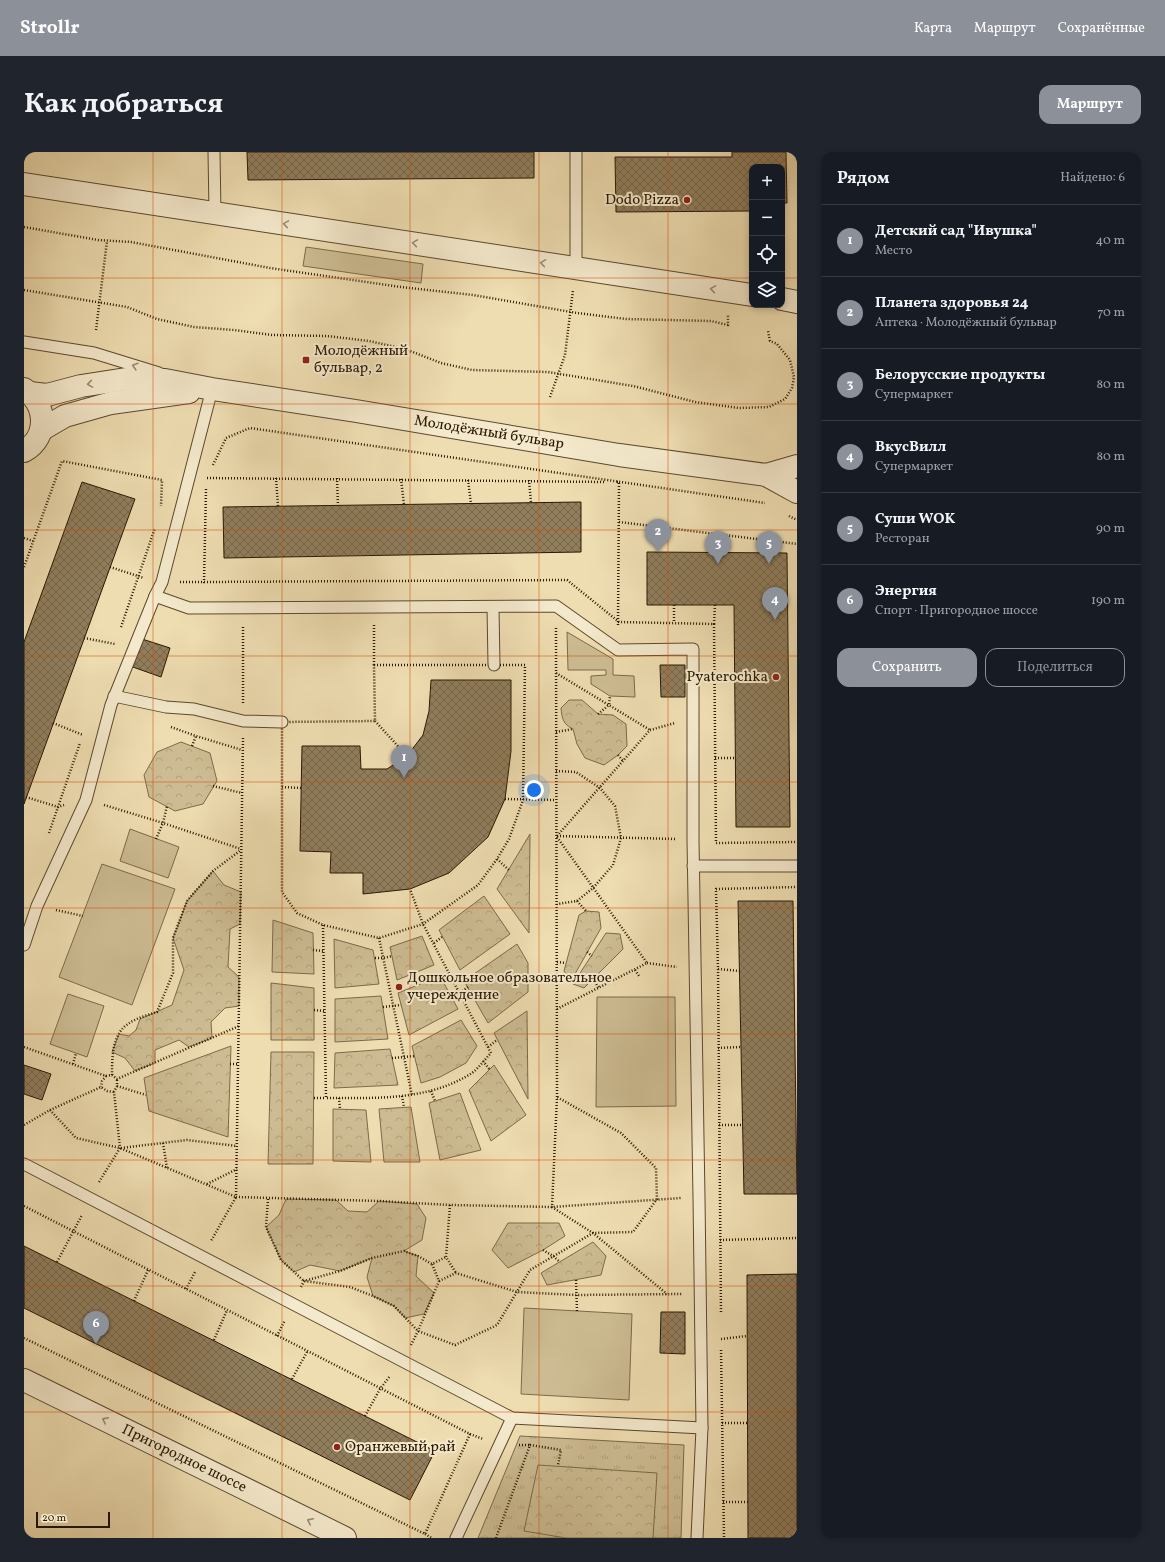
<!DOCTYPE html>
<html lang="ru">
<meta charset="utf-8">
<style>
:root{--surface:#171b24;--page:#20242c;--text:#f1f3f6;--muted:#9ea1a6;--line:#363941;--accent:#8c9099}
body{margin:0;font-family:Vollkorn,serif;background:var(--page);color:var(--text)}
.controls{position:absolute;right:12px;top:12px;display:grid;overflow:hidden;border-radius:8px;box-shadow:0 2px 6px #0003}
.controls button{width:36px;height:36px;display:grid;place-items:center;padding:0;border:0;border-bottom:1px solid var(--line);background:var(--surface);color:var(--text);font:20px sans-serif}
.scale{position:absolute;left:12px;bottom:10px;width:74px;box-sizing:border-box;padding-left:4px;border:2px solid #2a1801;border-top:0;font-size:11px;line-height:14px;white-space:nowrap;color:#2a1801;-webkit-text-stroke:3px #f4e9cc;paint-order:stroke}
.you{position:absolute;left:510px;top:638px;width:14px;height:14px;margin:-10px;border:3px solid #fff;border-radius:50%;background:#1a73e8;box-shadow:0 0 0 6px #1a73e833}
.badge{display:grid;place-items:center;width:26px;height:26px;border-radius:50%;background:var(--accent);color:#fff;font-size:13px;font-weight:700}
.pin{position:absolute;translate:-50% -33px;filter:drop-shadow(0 1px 2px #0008)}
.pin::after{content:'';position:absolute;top:21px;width:14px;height:12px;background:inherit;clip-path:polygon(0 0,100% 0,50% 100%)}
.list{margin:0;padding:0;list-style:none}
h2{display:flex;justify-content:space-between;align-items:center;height:52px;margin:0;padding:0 16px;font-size:17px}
h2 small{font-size:13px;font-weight:400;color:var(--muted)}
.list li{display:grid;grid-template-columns:26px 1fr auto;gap:12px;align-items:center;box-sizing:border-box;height:72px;padding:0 16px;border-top:1px solid var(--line)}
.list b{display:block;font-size:15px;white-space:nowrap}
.list p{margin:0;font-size:13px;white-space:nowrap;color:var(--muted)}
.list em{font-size:13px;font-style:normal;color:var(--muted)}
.actions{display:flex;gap:8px;padding:12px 16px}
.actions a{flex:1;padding:9px 0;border:1px solid var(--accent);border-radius:12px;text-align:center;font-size:14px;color:var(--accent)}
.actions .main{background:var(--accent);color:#fff}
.icon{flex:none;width:22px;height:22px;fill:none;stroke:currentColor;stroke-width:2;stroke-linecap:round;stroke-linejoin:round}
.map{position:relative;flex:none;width:773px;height:1386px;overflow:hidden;border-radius:12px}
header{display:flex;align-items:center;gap:24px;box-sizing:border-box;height:56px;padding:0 20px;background:var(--accent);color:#fff}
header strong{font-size:19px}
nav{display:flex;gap:22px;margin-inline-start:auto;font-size:14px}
.intro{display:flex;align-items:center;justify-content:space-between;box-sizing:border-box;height:96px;padding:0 24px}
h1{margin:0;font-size:28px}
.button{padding:10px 18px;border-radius:12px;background:var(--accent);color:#fff;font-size:14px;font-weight:700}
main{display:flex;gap:24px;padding:0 24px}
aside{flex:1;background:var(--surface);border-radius:12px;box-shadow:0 2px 6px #0003}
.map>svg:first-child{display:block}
.grass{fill:url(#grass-tufts);stroke:#7c6a4a}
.park{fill:url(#park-crowns);stroke:#7c6a4a}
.pitch{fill:#cdbc93;stroke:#7c6a4a}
.building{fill:url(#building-cross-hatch);stroke:#2a1801}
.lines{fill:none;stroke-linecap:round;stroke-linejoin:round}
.service-casing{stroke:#5b492d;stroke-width:13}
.minor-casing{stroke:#5b492d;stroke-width:24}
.path{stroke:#2a1801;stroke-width:2.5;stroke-dasharray:1 2;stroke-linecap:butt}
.service{stroke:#f4e9cc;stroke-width:11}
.minor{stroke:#f4e9cc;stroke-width:22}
.oneway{stroke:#998b71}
.grid{fill:none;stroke:#d5520b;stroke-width:1;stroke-opacity:0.55}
.poi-dot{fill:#8f2418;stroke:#f4e9cc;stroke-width:1.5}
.labels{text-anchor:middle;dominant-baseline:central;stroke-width:4;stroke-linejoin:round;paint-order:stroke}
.poi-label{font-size:15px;fill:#2a1801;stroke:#f4e9cc;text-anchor:start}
.street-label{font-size:15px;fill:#2a1801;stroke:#f4e9cc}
</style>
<header>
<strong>Strollr</strong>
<nav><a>Карта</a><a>Маршрут</a><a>Сохранённые</a></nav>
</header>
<div class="intro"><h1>Как добраться</h1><a class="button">Маршрут</a></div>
<main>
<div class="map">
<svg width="773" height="1386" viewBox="0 0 773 1386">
<defs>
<pattern id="grass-tufts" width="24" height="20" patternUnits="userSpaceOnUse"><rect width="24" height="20" fill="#cdbc93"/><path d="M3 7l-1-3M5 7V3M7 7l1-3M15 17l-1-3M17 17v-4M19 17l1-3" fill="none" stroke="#b0a17d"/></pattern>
<pattern id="park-crowns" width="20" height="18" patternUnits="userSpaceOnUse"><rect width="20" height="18" fill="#cdbc93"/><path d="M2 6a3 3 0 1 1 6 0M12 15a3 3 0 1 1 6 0" fill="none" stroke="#b0a17d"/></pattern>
<pattern id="building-cross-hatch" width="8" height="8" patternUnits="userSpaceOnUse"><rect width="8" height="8" fill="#907e5d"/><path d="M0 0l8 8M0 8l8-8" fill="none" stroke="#76664a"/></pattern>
</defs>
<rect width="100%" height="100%" fill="#eeddb1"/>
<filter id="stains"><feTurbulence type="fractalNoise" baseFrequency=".005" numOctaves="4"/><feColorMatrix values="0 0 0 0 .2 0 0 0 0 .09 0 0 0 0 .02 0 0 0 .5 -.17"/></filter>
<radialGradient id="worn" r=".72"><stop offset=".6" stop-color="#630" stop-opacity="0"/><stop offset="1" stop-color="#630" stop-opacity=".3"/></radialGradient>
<polygon class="grass" points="496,1284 660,1293 657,1386 454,1386"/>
<g class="park">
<path d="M545,548H558L574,562L589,563L602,572L603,594L594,603L580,613L561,606L553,592L549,577C539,572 538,567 537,556Z"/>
<polygon points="157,590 186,601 193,629 179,652 151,659 125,645 120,623 133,600"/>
<polygon points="506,682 505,781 473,737"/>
<polygon points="189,719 200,733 217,740 216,772 206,777 204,815 215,825 215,854 201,856 187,870 188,886 165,895 155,888 131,898 131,911 111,919 101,906 88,900 95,882 105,884 112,878 116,867 148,853 160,818 149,786 163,749"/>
<polygon points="460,744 486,782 436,818 415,778"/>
<polygon points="562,759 575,760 577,776 547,829 540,819 555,763"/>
<polygon points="249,768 289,781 290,822 248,820"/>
<polygon points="582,781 596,782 599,797 560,836 549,832"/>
<polygon points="398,784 410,813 373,828 366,795"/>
<polygon points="310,787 349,798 355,832 311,836"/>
<polygon points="493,792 504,811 504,840 464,871 440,829"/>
<polygon points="416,824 434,857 385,883 374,841"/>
<polygon points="247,831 290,836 290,888 247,888"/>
<polygon points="357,844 364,887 311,890 311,847"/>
<polygon points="503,859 504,947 470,881"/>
<polygon points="437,868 453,894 442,911 416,925 397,931 388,894"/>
<polygon points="207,894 204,985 125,959 120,926"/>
<polygon points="366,897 374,933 310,936 311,901"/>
<polygon points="247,900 290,900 289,1012 244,1012"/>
<polygon points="470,913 502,963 467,989 445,938"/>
<polygon points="436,941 457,998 416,1008 405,951"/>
<polygon points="387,955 396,1010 360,1010 355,957"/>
<polygon points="309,957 342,958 347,1010 309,1009"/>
<polygon points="262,1047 312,1048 324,1059 343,1060 355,1049 393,1052 402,1066 398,1088 380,1099 394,1104 392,1124 410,1141 400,1162 381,1166 370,1154 349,1144 343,1125 348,1106 316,1119 286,1113 270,1120 257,1108 242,1075 255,1063"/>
<polygon points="484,1071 535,1071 541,1084 519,1098 484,1116 468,1098"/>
<polygon points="569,1090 582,1104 577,1123 523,1133 517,1121"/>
<polygon points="514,1313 633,1321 629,1386 542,1386 500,1379"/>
</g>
<g class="pitch">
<polygon points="282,95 399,112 397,131 279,114"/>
<polygon points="543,480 589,507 589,523 610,524 611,545 586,544 567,532 567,524 582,523 582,518 544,518"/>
<polygon points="106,677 155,695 144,726 96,709"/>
<polygon points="78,712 151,737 108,853 35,825"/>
<polygon points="44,842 80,854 63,905 26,892"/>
<polygon points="573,845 651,845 652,954 572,955"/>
<polygon points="500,1156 608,1162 605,1248 497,1242"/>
</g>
<g class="building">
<polygon points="223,0 510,0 510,26 224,28"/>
<polygon points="708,0 762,0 763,51 758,51 758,15 728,15 728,59 592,60 591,5 708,5"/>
<polygon points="58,330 111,347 0,652 0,490"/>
<polygon points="557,350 557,400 200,406 199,355"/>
<polygon points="623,400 763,401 766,675 712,675 710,453 623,453"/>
<polygon points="115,486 146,496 137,525 106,514"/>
<polygon points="636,513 661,513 661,545 637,545"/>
<polygon points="407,528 487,528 487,599 481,647 464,685 425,721 386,737 339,742 339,721 306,721 307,700 276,699 278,594 336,594 337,617 363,617 383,604 399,583 405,559"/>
<polygon points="714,749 769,749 773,1042 720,1042"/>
<polygon points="0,913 27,922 18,948 0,942"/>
<polygon points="0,1094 411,1299 386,1348 0,1156"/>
<polygon points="773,1122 773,1386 724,1386 723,1123"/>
<polygon points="637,1160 661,1160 661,1202 636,1201"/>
</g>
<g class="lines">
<defs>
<g id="service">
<polyline points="190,0 191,61"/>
<polyline points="552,116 552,0"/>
<polyline points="0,190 70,201 135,221"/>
<polyline points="131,444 165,456 532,454 594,498 669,497 669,688 675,1045 678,1276 673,1386"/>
<polyline points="469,455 470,513"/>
<polyline points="90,544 142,555 170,557 219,569 258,570"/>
<polyline points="669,714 773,714"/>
<polyline points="0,793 13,754 62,648 87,553 131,444 138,430 188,237 184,236"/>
<polyline points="0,1012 488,1266 678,1276"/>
<polyline points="432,1386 488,1266"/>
</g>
<g id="minor">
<polyline points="0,32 728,143"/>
<polyline points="758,147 773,150"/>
<path d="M0,237C23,252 25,285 0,299"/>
<polyline points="5,241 23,243 57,234 102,227 141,228 188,237 332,259 595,303 742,323 773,340"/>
<polyline points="17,278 41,264 87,251 165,240"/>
<polyline points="742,323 773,314"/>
<polyline points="0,1228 321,1386"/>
</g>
</defs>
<use href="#service" class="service-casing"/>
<use href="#minor" class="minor-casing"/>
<g class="path">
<polyline points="0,75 74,88 107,90 246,116 377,135 449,143 553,161 602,167 687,169 704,173 704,163"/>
<polyline points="0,138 103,155 133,167 170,175 210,178 248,183 303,184 345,189 381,197 417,211 448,218 524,220 609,234 671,250 715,256 745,255 761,247 768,236 770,225 766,208 753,192 746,189 744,179"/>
<polyline points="72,178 83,89"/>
<polyline points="526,245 541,203 549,138"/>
<polyline points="189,313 202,286 226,276 741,351"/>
<polyline points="183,326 582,330"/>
<polyline points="252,326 254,354"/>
<polyline points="313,326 314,354"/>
<polyline points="377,327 380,353"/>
<polyline points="444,328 447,352"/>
<polyline points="505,328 507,351"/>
<polyline points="593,330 595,330 594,475"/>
<polyline points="182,337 180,430 543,428 595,470 690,472 692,691 773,690"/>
<polyline points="765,364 773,368"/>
<polyline points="595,370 773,392"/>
<polyline points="0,386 9,389"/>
<polyline points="0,415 38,309 138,328 137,354"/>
<polyline points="86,415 120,426"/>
<polyline points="156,430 180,430"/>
<polyline points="650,453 650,471"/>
<polyline points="690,472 691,453"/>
<polyline points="350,473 350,513"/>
<polyline points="97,475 131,376"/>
<polyline points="532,476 533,945 528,1055 569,1081 643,1142"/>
<polyline points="60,486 91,492"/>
<polygon points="350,513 501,513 499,648 485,687 473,707 454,733 399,772 355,786 299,773 273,761 258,740 258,570 351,569"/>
<polyline points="532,521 626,578"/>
<polyline points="690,526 710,524"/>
<polyline points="219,551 219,474"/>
<polyline points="574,562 585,553 586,544"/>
<polyline points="351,569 383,604"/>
<polyline points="29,571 59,583"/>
<polyline points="147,575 172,584 218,598"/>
<polyline points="532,580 549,577"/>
<polyline points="219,586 212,1045 355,1049 426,1053 528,1055 657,1046"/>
<polyline points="168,594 172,584"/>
<polyline points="594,603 599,609"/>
<polyline points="691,606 711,606"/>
<polyline points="532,619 552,620 576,636 591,654 597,686 589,713 569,736 553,749 533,752"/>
<polyline points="189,634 218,641"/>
<polyline points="258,635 277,636"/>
<polyline points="2,645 34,655 40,653"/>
<polyline points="481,647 532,648"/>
<polyline points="80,653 139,671 217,697"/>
<polyline points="25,681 56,591"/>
<polyline points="533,684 652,687"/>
<polyline points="533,684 626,578 651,571"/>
<polyline points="533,685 623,811 533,857"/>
<polyline points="132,687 139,671 143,654"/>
<polyline points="473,707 485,718"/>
<polyline points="553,749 562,759"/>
<polyline points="32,758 59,764"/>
<path d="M299,773L302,946C352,946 404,949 448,921C455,916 461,907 467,901L399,772L386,737"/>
<polyline points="355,786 388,943"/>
<polyline points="410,791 418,785"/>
<polyline points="289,798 299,799"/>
<polyline points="563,800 568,804"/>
<polyline points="351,806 359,806 368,804"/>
<polyline points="533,810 542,811"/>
<polyline points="623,811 653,815"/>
<polyline points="694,817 716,819"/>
<polyline points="611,818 615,824"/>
<polyline points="569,827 575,836"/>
<polyline points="436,841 444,835"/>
<polyline points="359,855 377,853"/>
<polyline points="290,858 300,859"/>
<polyline points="0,895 82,924 78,929 77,935"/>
<polyline points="464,895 473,888"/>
<polyline points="694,896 717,895"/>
<polyline points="368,906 391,904"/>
<polyline points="459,909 466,918"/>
<polyline points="49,912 52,901"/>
<polyline points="206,912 214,912"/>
<path d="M88,923C88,906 88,882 104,872C112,866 124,863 133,860L149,821V786L163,749L189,719L217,698"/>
<polyline points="82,924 88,923 93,927 215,874"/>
<polyline points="93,934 122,943"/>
<polyline points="407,939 411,949"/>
<polyline points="378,944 380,955"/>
<polyline points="290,946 302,946"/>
<polyline points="315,946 316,957"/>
<polyline points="26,958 52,986 96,996 212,1045 187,1089"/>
<polyline points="0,973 26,958 77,935 83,939 90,940"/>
<polyline points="695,973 719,973"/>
<polyline points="139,991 143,1016"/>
<polyline points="97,996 163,988 213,994"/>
<polyline points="75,1030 96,996 90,940 93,934 93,927"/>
<polyline points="183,1032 213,1017"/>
<polyline points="244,1047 242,1075 257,1108 280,1129 326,1135 349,1144 370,1154 394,1179 431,1193 473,1173 506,1118 569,1081 609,1080 633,1047 632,1016 597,981 533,945"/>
<polyline points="426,1053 422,1105 432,1121"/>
<polyline points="0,1054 446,1282 401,1382 0,1186"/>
<polyline points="696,1088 773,1086"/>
<polyline points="519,1098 529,1104 536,1110"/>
<polyline points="33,1110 58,1063"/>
<polyline points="552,1128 553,1159"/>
<polyline points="415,1129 432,1121 493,1140 552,1143 659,1142"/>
<polyline points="277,1135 280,1129 316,1119 348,1106 380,1099 394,1104 408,1112 422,1105"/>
<polyline points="162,1137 171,1120"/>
<polyline points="110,1149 124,1118"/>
<polyline points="697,1160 694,817 692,737 773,735"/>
<polyline points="253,1184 261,1168"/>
<polyline points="697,1187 723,1184"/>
<polyline points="190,1188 203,1158"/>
<polyline points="387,1193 394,1179 415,1129 408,1112"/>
<polyline points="697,1198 700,1386"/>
<polyline points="268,1227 283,1200"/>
<polyline points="341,1264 356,1237 366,1224"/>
<polyline points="698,1271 724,1271"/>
<polyline points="446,1282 459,1287"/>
<polyline points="495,1293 506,1293"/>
<polyline points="699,1350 724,1350"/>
<polyline points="401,1382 408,1386"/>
<polyline points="472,1386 506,1293 537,1298 534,1313"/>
</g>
<use href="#service" class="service"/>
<use href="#minor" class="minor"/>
</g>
<defs><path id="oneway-chevron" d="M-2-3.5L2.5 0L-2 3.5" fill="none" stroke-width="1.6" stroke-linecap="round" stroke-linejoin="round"/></defs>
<g class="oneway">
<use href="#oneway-chevron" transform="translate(262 72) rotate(-171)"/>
<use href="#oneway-chevron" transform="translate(391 91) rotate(-171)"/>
<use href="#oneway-chevron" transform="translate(519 111) rotate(-171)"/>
<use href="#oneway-chevron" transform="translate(689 137) rotate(-171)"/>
<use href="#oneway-chevron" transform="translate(111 214) rotate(-163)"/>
<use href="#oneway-chevron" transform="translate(66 232) rotate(171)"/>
<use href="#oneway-chevron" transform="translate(81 1268) rotate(-154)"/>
<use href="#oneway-chevron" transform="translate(286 1369) rotate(-154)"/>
</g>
<path class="grid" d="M129,0V1386M258,0V1386M386,0V1386M515,0V1386M644,0V1386M0,126H728M758,126H773M0,252H773M0,378H773M0,504H773M0,630H773M0,756H773M0,882H773M0,1008H773M0,1134H773M0,1260H773"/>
<g class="poi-dot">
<circle cx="663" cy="48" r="4"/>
<rect x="278" y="204" width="8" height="8" rx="2"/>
<circle cx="752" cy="525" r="4"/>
<circle cx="375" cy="835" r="4"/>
<circle cx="313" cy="1295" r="4"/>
</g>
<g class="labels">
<g class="poi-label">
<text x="655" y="48" text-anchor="end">Dodo Pizza</text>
<text x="290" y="199">Молодёжный<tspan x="290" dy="17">бульвар, 2</tspan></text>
<text x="744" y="525" text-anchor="end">Pyaterochka</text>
<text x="383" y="826">Дошкольное образовательное<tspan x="383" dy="17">учереждение</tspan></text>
<text x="321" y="1295">Оранжевый рай</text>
</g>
<g class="street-label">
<text transform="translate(465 281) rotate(9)">Молодёжный бульвар</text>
<text transform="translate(160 1307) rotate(26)">Пригородное шоссе</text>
</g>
</g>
<rect width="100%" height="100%" filter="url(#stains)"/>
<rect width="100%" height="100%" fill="url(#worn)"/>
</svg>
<div class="controls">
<button>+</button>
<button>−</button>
<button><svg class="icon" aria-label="locate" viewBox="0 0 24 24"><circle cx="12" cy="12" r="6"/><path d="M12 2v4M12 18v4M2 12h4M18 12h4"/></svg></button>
<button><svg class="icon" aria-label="layers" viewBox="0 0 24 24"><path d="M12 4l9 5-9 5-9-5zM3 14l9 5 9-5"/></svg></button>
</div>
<div class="scale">20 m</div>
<div class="you"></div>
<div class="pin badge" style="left:380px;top:626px">1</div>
<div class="pin badge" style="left:634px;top:400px">2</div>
<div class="pin badge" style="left:694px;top:412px">3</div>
<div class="pin badge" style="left:751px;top:468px">4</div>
<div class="pin badge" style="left:745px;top:412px">5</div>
<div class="pin badge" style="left:72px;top:1192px">6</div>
</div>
<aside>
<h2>Рядом<small>Найдено: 6</small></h2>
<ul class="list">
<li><span class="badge">1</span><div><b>Детский сад &quot;Ивушка&quot;</b><p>Место</p></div><em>40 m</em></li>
<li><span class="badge">2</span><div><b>Планета здоровья 24</b><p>Аптека · Молодёжный бульвар</p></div><em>70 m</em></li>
<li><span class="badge">3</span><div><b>Белорусские продукты</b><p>Супермаркет</p></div><em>80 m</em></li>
<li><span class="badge">4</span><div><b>ВкусВилл</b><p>Супермаркет</p></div><em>80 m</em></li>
<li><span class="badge">5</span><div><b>Суши WOK</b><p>Ресторан</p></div><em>90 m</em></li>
<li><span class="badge">6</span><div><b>Энергия</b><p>Спорт · Пригородное шоссе</p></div><em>190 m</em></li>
</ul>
<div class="actions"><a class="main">Сохранить</a><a>Поделиться</a></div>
</aside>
</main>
